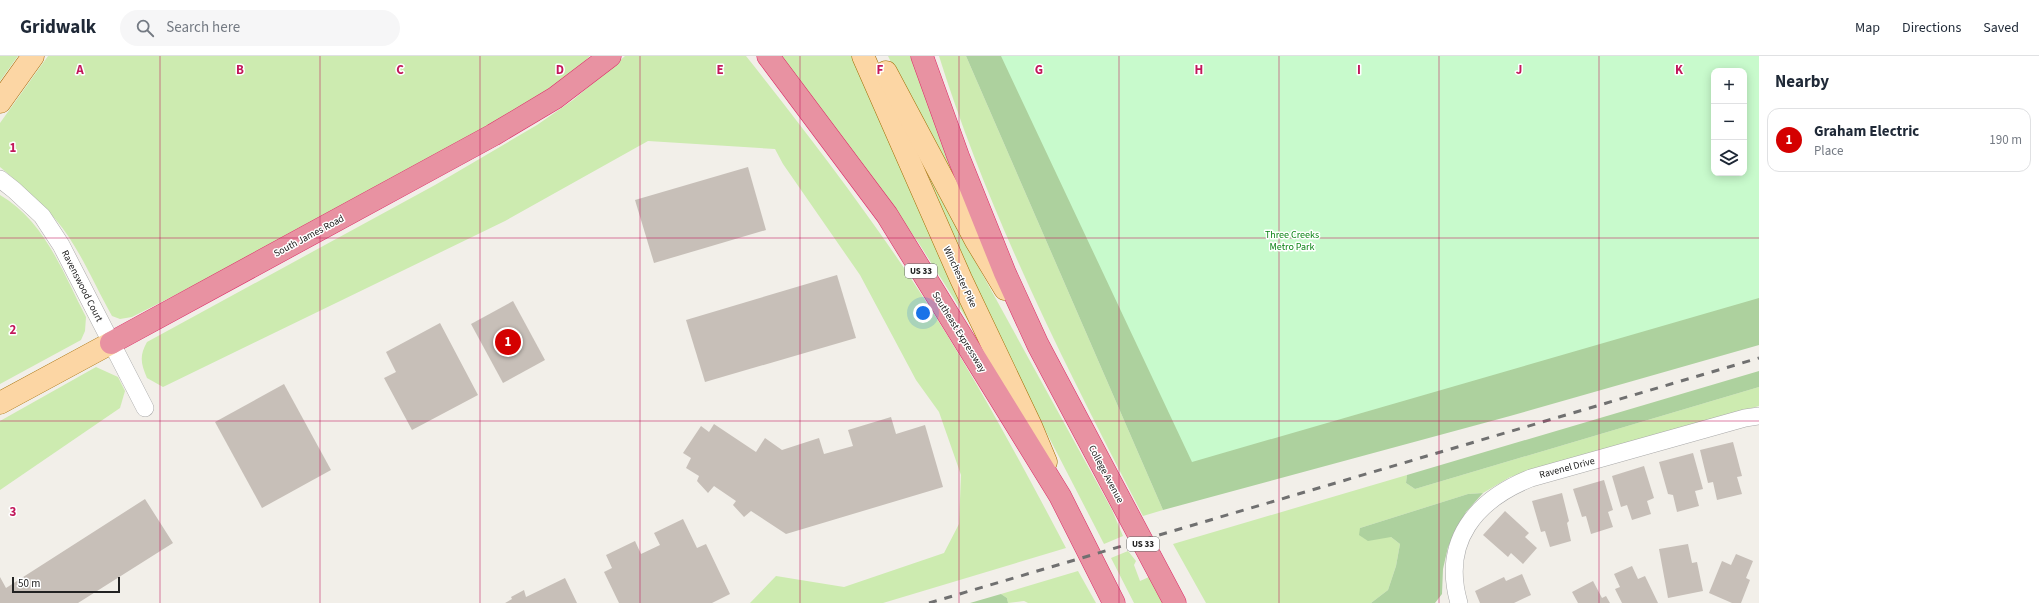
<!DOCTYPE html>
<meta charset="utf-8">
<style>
:root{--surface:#fff;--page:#f6f6f7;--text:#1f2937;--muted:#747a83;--line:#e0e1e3;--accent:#d40000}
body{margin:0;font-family:"Source Sans 3",sans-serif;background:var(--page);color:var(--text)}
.controls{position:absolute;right:12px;top:12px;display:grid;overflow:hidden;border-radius:8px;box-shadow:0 2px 10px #0003}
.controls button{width:36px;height:36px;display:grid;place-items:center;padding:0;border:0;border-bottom:1px solid var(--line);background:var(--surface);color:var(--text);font:20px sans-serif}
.scale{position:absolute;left:12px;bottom:10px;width:108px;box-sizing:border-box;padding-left:4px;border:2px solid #222;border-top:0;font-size:11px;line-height:14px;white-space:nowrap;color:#222;-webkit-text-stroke:3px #fff;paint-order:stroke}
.you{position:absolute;left:923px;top:257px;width:14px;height:14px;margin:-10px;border:3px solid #fff;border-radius:50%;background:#1a73e8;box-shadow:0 0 0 6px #1a73e833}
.badge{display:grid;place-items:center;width:26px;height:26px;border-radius:50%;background:var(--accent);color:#fff;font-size:13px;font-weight:700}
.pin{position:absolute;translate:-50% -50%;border:2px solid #fff;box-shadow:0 1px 4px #0006}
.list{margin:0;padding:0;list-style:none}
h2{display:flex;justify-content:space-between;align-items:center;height:52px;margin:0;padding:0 16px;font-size:17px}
h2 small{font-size:13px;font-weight:400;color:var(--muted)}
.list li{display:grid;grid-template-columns:26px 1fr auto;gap:12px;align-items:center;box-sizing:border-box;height:64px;margin:0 8px 8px;padding:0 8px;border:1px solid var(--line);border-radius:12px}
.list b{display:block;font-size:15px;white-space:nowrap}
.list p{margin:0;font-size:13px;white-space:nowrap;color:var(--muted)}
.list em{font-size:13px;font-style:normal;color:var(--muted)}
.icon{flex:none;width:22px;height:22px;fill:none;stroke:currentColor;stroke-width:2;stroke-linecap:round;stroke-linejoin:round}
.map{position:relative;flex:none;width:1759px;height:547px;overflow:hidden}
header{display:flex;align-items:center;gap:24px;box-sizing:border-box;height:56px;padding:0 20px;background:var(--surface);border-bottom:1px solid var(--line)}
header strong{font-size:19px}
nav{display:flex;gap:22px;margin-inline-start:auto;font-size:14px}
.search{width:280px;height:36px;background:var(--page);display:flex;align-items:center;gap:10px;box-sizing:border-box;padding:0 14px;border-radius:22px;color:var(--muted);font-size:15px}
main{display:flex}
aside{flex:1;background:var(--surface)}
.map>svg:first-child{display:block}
.grass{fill:#cdebb0}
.forest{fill:#add19e;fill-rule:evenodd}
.park{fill:#c8facc;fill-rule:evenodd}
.building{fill:#c7bfb8}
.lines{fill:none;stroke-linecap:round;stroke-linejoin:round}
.minor-casing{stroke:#a9a9a9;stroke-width:18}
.major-casing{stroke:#a06b00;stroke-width:23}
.highway-casing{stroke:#dc2a67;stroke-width:23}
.minor{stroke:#fff;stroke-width:17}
.major{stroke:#fcd6a4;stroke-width:22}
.highway{stroke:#e892a2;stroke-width:22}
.rail{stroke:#707070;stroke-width:3;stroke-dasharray:8 8;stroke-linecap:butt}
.grid{fill:none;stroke:#c2185b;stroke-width:1;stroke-opacity:0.55}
.labels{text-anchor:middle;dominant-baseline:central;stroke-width:3;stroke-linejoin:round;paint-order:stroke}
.shield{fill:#fff;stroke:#646464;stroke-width:1}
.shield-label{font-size:9px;font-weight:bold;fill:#222}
.park-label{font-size:10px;fill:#0c8416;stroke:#fff}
.street-label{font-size:10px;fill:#222;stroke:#fff}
.grid-label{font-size:13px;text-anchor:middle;font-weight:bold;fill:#c2185b;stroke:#fff;stroke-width:3;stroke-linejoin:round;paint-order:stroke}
</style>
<header>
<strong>Gridwalk</strong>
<div class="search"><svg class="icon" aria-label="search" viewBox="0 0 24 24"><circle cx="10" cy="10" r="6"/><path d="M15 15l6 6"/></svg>Search here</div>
<nav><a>Map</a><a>Directions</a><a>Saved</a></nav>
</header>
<main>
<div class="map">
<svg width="1759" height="547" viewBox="0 0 1759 547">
<rect width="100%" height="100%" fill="#f2efe9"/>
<g class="grass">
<polygon points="0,0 18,0 0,25"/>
<path d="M48,0H590L576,14L537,42L364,143L132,261L120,263L112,260C95,230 78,189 56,164C39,144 20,128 0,111V67Z"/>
<path d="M625,0H746C800,68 853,137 902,209C963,299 1015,395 1066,492L883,547H750L776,520L844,531L944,497L959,468L961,419L939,356L916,324L860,219L783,108L775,93L648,85L505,165L163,331L147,322C141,308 139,300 147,286L435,129L537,69L573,44Z"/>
<polygon points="781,0 854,0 975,276 918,186"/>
<polygon points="888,0 913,0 959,129 905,35"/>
<path d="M939,0H966L1163,454L1143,460C1066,311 989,160 939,0Z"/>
<polygon points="919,103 1112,454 1123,480 1104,488 976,240"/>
<path d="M0,139C45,165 63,217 86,261L85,275L81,284L0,328Z"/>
<polygon points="96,311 118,321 125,335 120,352 0,434 0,365"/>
<polygon points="1759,331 1759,350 1510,421 1483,437 1468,438 1360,472 1391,481 1400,488 1396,510 1388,534 1371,547 1206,547 1173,488 1407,419 1406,427 1415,433"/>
<polygon points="1128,495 1136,505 1134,509 1140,525 1149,521 1163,547 1134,547 1111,502"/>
<polygon points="1078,515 1096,547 1028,547 1024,545 1008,547 1007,542 1001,538"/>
</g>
<g class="forest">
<path d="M966,0H1759V289L1510,360L1163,454ZM1714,15H1744V117H1714Z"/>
<polygon points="1759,315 1759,331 1415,433 1406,427 1407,419"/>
<polygon points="1483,437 1466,456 1448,491 1443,513 1442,538 1435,547 1371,547 1388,534 1396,510 1400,488 1391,481 1368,485 1359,479 1360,472 1468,438"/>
<polygon points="1001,538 1007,542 1008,547 970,547"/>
</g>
<path class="park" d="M1001,0H1759V242L1192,406ZM1714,15H1744V117H1714Z"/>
<g class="building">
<polygon points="748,111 766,174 654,207 635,144"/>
<polygon points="837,219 856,282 705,326 686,264"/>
<polygon points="513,245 545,304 503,327 471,268"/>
<polygon points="440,267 478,339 412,374 384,322 396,316 386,296"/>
<polygon points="284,328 331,414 262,452 215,366"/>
<polygon points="891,361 896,378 925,369 943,431 786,478 751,455 744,461 733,449 736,445 714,430 708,437 697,425 699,420 686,412 691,402 683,397 701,370 709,376 714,368 756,396 765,382 782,394 819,382 824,398 853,390 848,374"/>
<polygon points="1733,386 1742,420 1737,421 1742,438 1717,444 1713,426 1708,427 1700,394"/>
<polygon points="1693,397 1703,433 1695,435 1699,450 1677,456 1673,439 1668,438 1659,406"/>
<polygon points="1644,410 1654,442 1647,445 1651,458 1632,464 1627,449 1621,451 1612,420"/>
<polygon points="1604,424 1613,454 1608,456 1613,471 1591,478 1586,460 1582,461 1573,433"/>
<polygon points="1562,437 1569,465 1567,467 1571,485 1550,491 1545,475 1541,476 1532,445"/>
<polygon points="145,443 173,487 78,547 0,547 0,521 6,532"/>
<polygon points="1505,455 1529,477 1525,481 1537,492 1523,508 1511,497 1508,501 1483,479"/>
<polygon points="683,463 697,492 706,488 730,538 712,547 619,547 604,516 612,512 606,499 635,485 641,498 660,489 654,477"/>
<polygon points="1688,488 1692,507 1697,506 1703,535 1668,542 1659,493"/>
<polygon points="1736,498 1753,505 1746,522 1750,524 1741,547 1732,547 1709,537 1722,505 1731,509"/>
<polygon points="1632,510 1638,523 1645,520 1658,547 1622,547 1615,533 1620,531 1614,518"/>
<polygon points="1522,518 1531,539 1514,547 1480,547 1475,535 1504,521 1506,525"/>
<polygon points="565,522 577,547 505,547 512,543 511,541 524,534 526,541"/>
<polygon points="1593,525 1602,542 1606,540 1610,547 1578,547 1572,536"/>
</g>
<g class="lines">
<defs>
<g id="minor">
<polyline points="0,123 14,134 42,160 61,189 145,352"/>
<path d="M1459,547C1441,485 1476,444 1531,422L1745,362L1759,360"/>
</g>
<g id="major">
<polyline points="863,0 961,223 1031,370 1046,406"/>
<polyline points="886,16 976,185 1005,233"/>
<polyline points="0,46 33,0"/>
<polyline points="0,347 111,287"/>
</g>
<g id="highway">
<polyline points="768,0 887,159 1060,440 1114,547"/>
<polyline points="922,0 958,100 1005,217 1038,289 1175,547"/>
<polyline points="111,287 493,79 555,42 610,0"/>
</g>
</defs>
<use href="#minor" class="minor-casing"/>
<use href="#major" class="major-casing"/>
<use href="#highway" class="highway-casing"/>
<use href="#minor" class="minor"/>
<use href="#major" class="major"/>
<use href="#highway" class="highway"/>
<polyline class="rail" points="929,547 1759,302"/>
</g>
<path class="grid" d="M160,0V547M320,0V547M480,0V547M640,0V547M800,0V547M959,0V547M1119,0V547M1279,0V547M1439,0V547M1599,0V547M0,182H1759M0,365H1759"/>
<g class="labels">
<g class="shield">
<rect x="905" y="208" width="32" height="14" rx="3"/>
<rect x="1127" y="481" width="32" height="14" rx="3"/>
</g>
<g class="shield-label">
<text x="921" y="215">US 33</text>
<text x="1143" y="488">US 33</text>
</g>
<g class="park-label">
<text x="1292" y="179">Three Creeks<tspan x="1292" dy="12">Metro Park</tspan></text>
</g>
<g class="street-label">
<text transform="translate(309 180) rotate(-28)">South James Road</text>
<text transform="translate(960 221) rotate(65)">Winchester Pike</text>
<text transform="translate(82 230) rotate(63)">Ravenswood Court</text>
<text transform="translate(959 276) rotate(58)">Southeast Expressway</text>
<text transform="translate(1567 412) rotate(-15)">Ravenel Drive</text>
<text transform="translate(1106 418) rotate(62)">College Avenue</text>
</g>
</g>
<g class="grid-label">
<text x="80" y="18">A</text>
<text x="240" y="18">B</text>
<text x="400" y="18">C</text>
<text x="560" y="18">D</text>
<text x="720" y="18">E</text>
<text x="880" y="18">F</text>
<text x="1039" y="18">G</text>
<text x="1199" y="18">H</text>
<text x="1359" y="18">I</text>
<text x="1519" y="18">J</text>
<text x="1679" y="18">K</text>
<text x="13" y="96">1</text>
<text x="13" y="278">2</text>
<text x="13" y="460">3</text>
</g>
</svg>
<div class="controls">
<button>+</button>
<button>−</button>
<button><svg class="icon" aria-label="layers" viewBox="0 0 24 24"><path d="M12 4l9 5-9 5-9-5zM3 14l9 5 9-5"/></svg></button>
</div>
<div class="scale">50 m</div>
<div class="you"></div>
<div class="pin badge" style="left:508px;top:286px">1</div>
</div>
<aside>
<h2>Nearby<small></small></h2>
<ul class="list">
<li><span class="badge">1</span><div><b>Graham Electric</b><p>Place</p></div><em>190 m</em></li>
</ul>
</aside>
</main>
